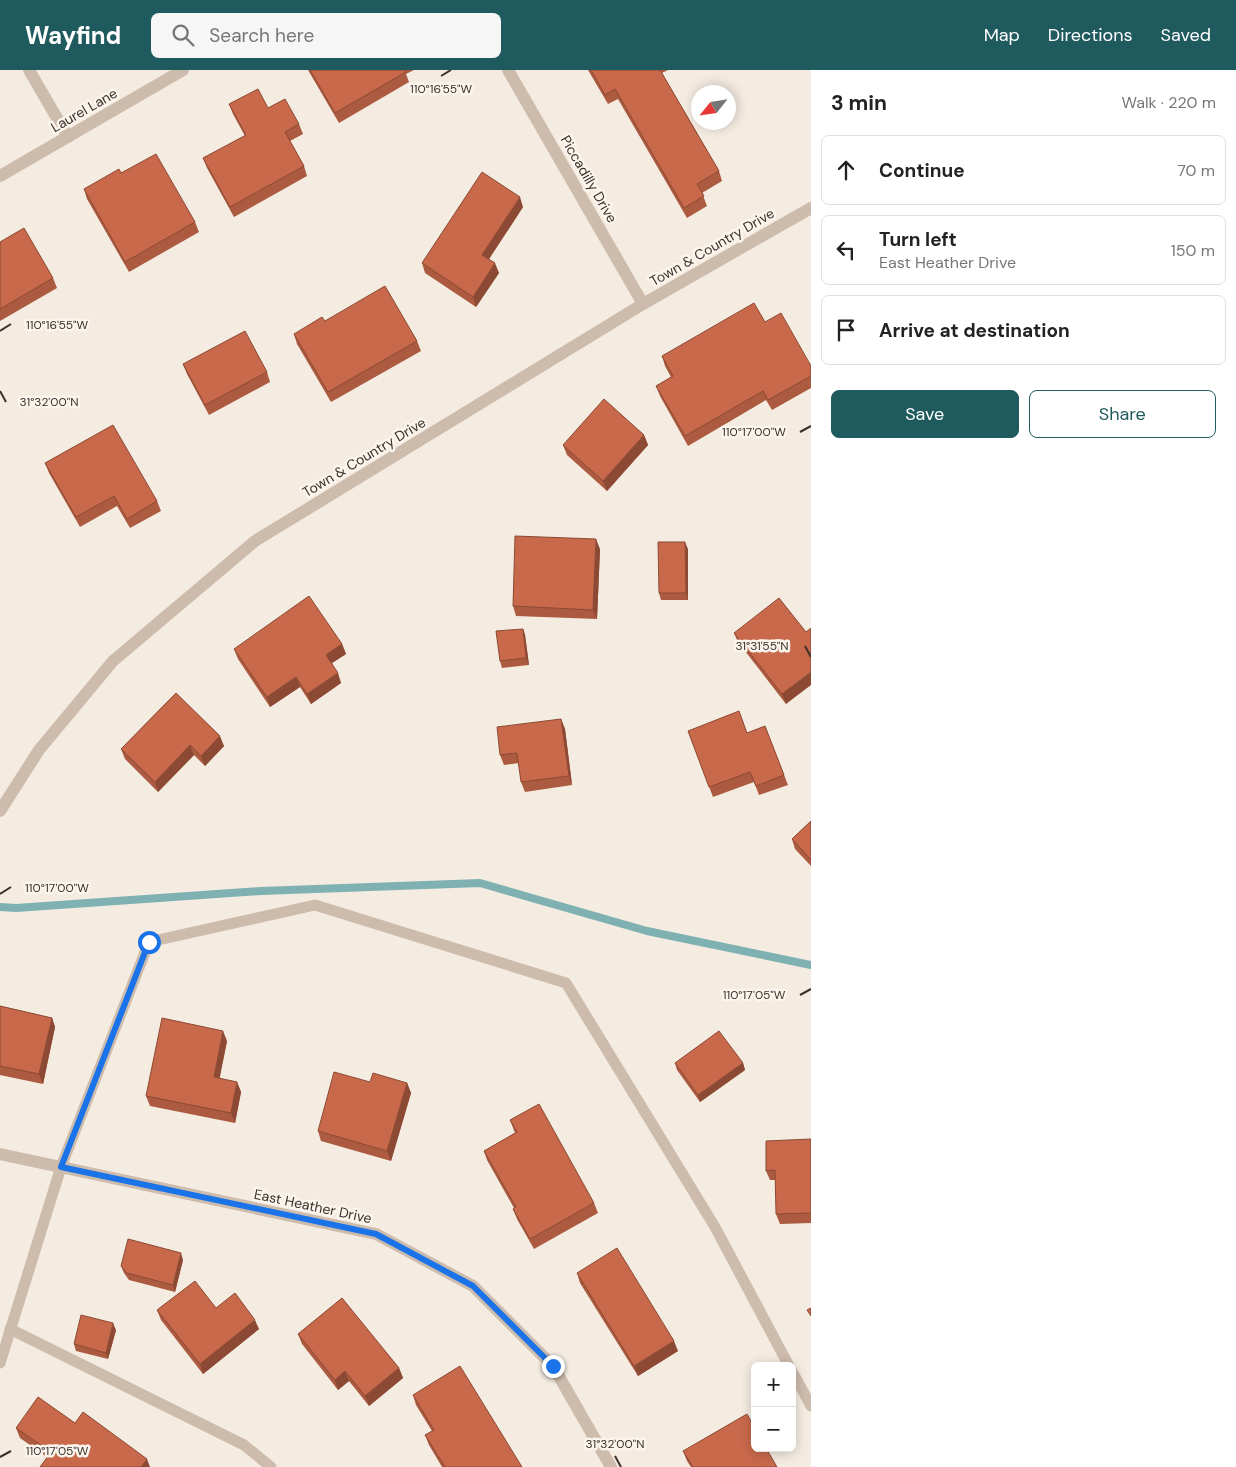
<!DOCTYPE html>
<meta charset="utf-8">
<style>
:root{--surface:#fff;--page:#f6f6f6;--text:#222;--muted:#767676;--line:#e0e0e0;--accent:#1f5a5e}
body{margin:0;font-family:"DM Sans",sans-serif;background:var(--page);color:var(--text)}
.controls{position:absolute;right:15px;bottom:15px;display:grid;overflow:hidden;border-radius:8px;box-shadow:0 2px 12px #0003}
.controls button{width:45px;height:45px;display:grid;place-items:center;padding:0;border:0;border-bottom:1px solid var(--line);background:var(--surface);color:var(--text);font:25px sans-serif}
.compass{position:absolute;left:691px;top:15px;width:45px;height:45px;border-radius:50%;background:var(--surface);box-shadow:0 2px 12px #0003;rotate:240deg}
.stop{position:absolute;width:15px;height:15px;margin:-11px;border:4px solid #1a73e8;border-radius:50%;background:#fff}
.stop.end{background:#1a73e8;border-color:#fff;box-shadow:0 1px 5px #0008}
.list{margin:0;padding:0;list-style:none}
h2{display:flex;justify-content:space-between;align-items:center;height:65px;margin:0;padding:0 20px;font-size:21px}
h2 small{font-size:16px;font-weight:400;color:var(--muted)}
.list li{display:grid;grid-template-columns:32px 1fr auto;gap:15px;align-items:center;box-sizing:border-box;height:70px;margin:0 10px 10px;padding:0 10px;border:1px solid var(--line);border-radius:8px}
.list b{display:block;font-size:19px;white-space:nowrap}
.list p{margin:0;font-size:16px;white-space:nowrap;color:var(--muted)}
.list em{font-size:16px;font-style:normal;color:var(--muted)}
.actions{display:flex;gap:10px;padding:15px 20px}
.actions a{flex:1;padding:11px 0;border:1px solid var(--accent);border-radius:8px;text-align:center;font-size:18px;color:var(--accent)}
.actions .main{background:var(--accent);color:#fff}
.icon{flex:none;width:28px;height:28px;fill:none;stroke:currentColor;stroke-width:2;stroke-linecap:round;stroke-linejoin:round}
.map{position:relative;flex:none;width:811px;height:1397px;overflow:hidden}
header{display:flex;align-items:center;gap:30px;box-sizing:border-box;height:70px;padding:0 25px;background:var(--accent);color:#fff}
header strong{font-size:24px}
nav{display:flex;gap:28px;margin-inline-start:auto;font-size:18px}
.search{width:350px;height:45px;background:var(--page);display:flex;align-items:center;gap:12px;box-sizing:border-box;padding:0 18px;border-radius:8px;color:var(--muted);font-size:19px}
main{display:flex}
aside{flex:1;background:var(--surface)}
.map>svg:first-child{display:block}
.lines{fill:none;stroke-linecap:round;stroke-linejoin:round}
.stream{stroke:#7fb0b2;stroke-width:8}
.lane{stroke:#cdbbac;stroke-width:11}
.street{stroke:#cdbbac;stroke-width:12}
.wall{fill:#ac5a40}
.shaded-wall{fill:#8c4a34}
.building{fill:#c8694b;stroke:#8c4a34}
.route{stroke:#1a73e8;stroke-width:6}
.ticks{fill:none;stroke:#3b302b;stroke-width:2}
.labels{text-anchor:middle;dominant-baseline:central;stroke-width:5;stroke-linejoin:round;paint-order:stroke}
.street-label{font-size:14px;fill:#3b302b;stroke:#fbf5ee}
.ticks-label{font-size:12px;text-anchor:middle;fill:#3b302b;stroke:#fbf5ee;stroke-width:5;stroke-linejoin:round;paint-order:stroke}
</style>
<header>
<strong>Wayfind</strong>
<div class="search"><svg class="icon" aria-label="search" viewBox="0 0 24 24"><circle cx="10" cy="10" r="6"/><path d="M15 15l6 6"/></svg>Search here</div>
<nav><a>Map</a><a>Directions</a><a>Saved</a></nav>
</header>
<main>
<div class="map">
<svg width="811" height="1397" viewBox="0 0 811 1397">
<rect width="100%" height="100%" fill="#f4ebe1"/>
<g class="lines">
<polyline class="stream" points="0,837 16,838 261,821 480,813 647,861 811,895"/>
<g class="lane">
<polyline points="10,1259 244,1375 271,1397"/>
<polyline points="0,1293 61,1097 149,872 315,835 566,913 715,1157 789,1296"/>
<polyline points="792,1301 811,1336"/>
</g>
<g class="street">
<polyline points="29,0 68,67"/>
<polyline points="508,0 643,234"/>
<polyline points="0,106 183,0"/>
<polyline points="0,741 39,680 113,591 255,471 643,234 811,138"/>
<polyline points="0,1084 376,1164 473,1216 553,1296 611,1397"/>
</g>
</g>
<g class="wall">
<polygon points="308,0 414,0 406,4 409,12 339,53"/>
<polygon points="588,0 668,0 662,3 719,101 722,111 702,123 707,136 687,148 618,29 608,34"/>
<polygon points="229,34 268,38 299,54 303,64 290,71 304,96 307,106 234,147 207,98 203,88 245,66 233,44"/>
<polygon points="121,103 195,152 199,162 129,202 87,129 84,119"/>
<polygon points="523,137 489,189 499,203 476,237 425,203 422,193"/>
<polygon points="0,172 53,208 57,218 0,251"/>
<polygon points="325,251 417,271 421,281 331,332 297,274 294,264"/>
<polygon points="765,252 811,296 811,318 772,340 766,330 688,376 660,326 656,316 671,307 665,296 662,286"/>
<polygon points="183,294 267,302 270,312 209,345 187,304"/>
<polygon points="644,365 648,375 607,421 567,385 563,375"/>
<polygon points="45,393 157,431 161,441 130,458 117,436 80,457 49,403"/>
<polygon points="600,479 597,549 516,546 513,536"/>
<polygon points="688,479 688,530 661,530 659,523"/>
<polygon points="523,559 525,565 529,595 502,598 500,591"/>
<polygon points="806,562 786,634 738,572 734,563"/>
<polygon points="342,574 346,584 332,593 341,613 311,634 300,617 270,637 238,589 234,579"/>
<polygon points="176,623 224,676 205,696 194,685 158,722 125,689 121,679"/>
<polygon points="561,649 565,659 572,715 525,722 521,712 519,693 504,695 500,685"/>
<polygon points="765,656 788,715 759,725 754,712 713,727 688,661 747,663"/>
<polygon points="811,751 811,796 795,779 792,769"/>
<polygon points="0,936 52,948 55,957 43,1014 0,1005"/>
<polygon points="227,971 219,1008 237,1012 241,1022 235,1053 150,1036 146,1026"/>
<polygon points="675,993 743,993 745,1000 700,1032 677,1000"/>
<polygon points="370,1012 407,1013 411,1023 391,1091 321,1071 318,1061"/>
<polygon points="510,1050 594,1133 598,1143 534,1179 517,1149 513,1139 514,1138 487,1090 484,1081 515,1063"/>
<polygon points="811,1069 811,1153 780,1154 776,1144 776,1110 770,1110 766,1101"/>
<polygon points="183,1190 175,1222 129,1210 124,1203 121,1196"/>
<polygon points="577,1203 678,1281 638,1306 580,1213"/>
<polygon points="216,1238 259,1259 203,1304 161,1250 157,1240"/>
<polygon points="116,1260 108,1289 76,1281 74,1274"/>
<polygon points="298,1264 399,1298 403,1308 369,1336 349,1311 338,1320 302,1274"/>
<polygon points="413,1325 522,1397 442,1397 429,1375 425,1365 432,1361 416,1335"/>
<polygon points="16,1358 147,1389 47,1387 20,1368"/>
<polygon points="683,1381 777,1397 691,1397 687,1391"/>
</g>
<g class="shaded-wall">
<polygon points="520,127 523,137 485,195 482,185"/>
<polygon points="495,193 499,203 476,237 473,227"/>
<polygon points="644,365 648,375 607,421 603,411"/>
<polygon points="596,469 600,479 597,549 593,540"/>
<polygon points="685,472 688,479 688,530 686,523"/>
<polygon points="523,559 525,565 529,595 526,588"/>
<polygon points="342,574 346,584 329,595 326,585"/>
<polygon points="811,602 811,615 786,634 782,624"/>
<polygon points="338,603 341,613 311,634 307,624"/>
<polygon points="296,607 300,617 270,637 267,627"/>
<polygon points="561,649 565,659 572,715 569,706"/>
<polygon points="220,666 224,676 205,696 201,686"/>
<polygon points="190,675 194,685 158,722 155,712"/>
<polygon points="52,948 55,957 43,1014 39,1004"/>
<polygon points="223,961 227,971 218,1017 214,1007"/>
<polygon points="743,993 745,1000 700,1032 698,1025"/>
<polygon points="237,1012 241,1022 235,1053 231,1043"/>
<polygon points="407,1013 411,1023 391,1091 387,1081"/>
<polygon points="181,1183 183,1190 175,1222 173,1215"/>
<polygon points="255,1250 259,1259 203,1304 200,1294"/>
<polygon points="113,1253 116,1260 108,1289 106,1283"/>
<polygon points="674,1271 678,1281 638,1306 634,1296"/>
<polygon points="399,1298 403,1308 369,1336 365,1326"/>
<polygon points="345,1301 349,1311 338,1320 335,1310"/>
<polygon points="147,1389 150,1397 141,1397"/>
</g>
<g class="building">
<polygon points="310,0 405,0 406,2 335,43"/>
<polygon points="591,0 660,0 719,101 697,114 704,126 684,138 615,19 605,25"/>
<polygon points="258,19 268,38 285,29 299,54 285,62 304,96 230,137 203,88 246,65 229,34"/>
<polygon points="156,84 195,152 125,192 84,119 119,99 121,103"/>
<polygon points="482,102 520,127 482,185 495,193 473,227 422,193"/>
<polygon points="24,158 53,208 0,239 0,172"/>
<polygon points="385,216 417,271 328,322 294,264 322,247 325,251"/>
<polygon points="754,233 765,252 781,243 811,296 811,306 768,330 763,321 685,366 656,316 673,306 662,286"/>
<polygon points="245,261 267,302 205,335 183,294"/>
<polygon points="604,329 644,365 603,411 563,375"/>
<polygon points="113,355 157,431 127,449 114,426 76,447 45,393"/>
<polygon points="515,466 596,469 593,540 513,536"/>
<polygon points="658,472 685,472 686,523 659,523"/>
<polygon points="309,526 342,574 326,585 338,603 307,624 296,607 267,627 234,579"/>
<polygon points="779,528 806,562 811,558 811,602 782,624 734,563"/>
<polygon points="523,559 526,588 500,591 496,561"/>
<polygon points="176,623 220,666 201,686 190,675 155,712 121,679"/>
<polygon points="739,641 747,663 765,656 784,705 756,716 750,702 709,717 688,661"/>
<polygon points="561,649 569,706 521,712 517,683 500,685 497,657"/>
<polygon points="811,751 811,790 792,769"/>
<polygon points="0,936 52,948 39,1004 0,996"/>
<polygon points="162,948 223,961 214,1007 237,1012 231,1043 146,1026"/>
<polygon points="719,961 743,993 698,1025 675,993"/>
<polygon points="334,1002 370,1012 373,1003 407,1013 387,1081 318,1061"/>
<polygon points="539,1034 594,1133 530,1169 513,1139 516,1137 484,1081 517,1062 510,1050"/>
<polygon points="811,1069 811,1143 776,1144 775,1100 766,1101 766,1071"/>
<polygon points="128,1169 181,1183 173,1215 127,1203 121,1196"/>
<polygon points="617,1178 674,1271 634,1296 577,1203"/>
<polygon points="195,1211 216,1238 235,1223 255,1250 200,1294 157,1240"/>
<polygon points="342,1228 399,1298 365,1326 345,1301 335,1310 298,1264"/>
<polygon points="811,1238 811,1246 807,1240"/>
<polygon points="81,1245 113,1253 106,1283 74,1274"/>
<polygon points="460,1296 522,1397 445,1397 425,1365 434,1360 413,1325"/>
<polygon points="38,1327 75,1353 83,1342 147,1389 141,1397 40,1397 51,1382 16,1358"/>
<polygon points="747,1344 755,1358 755,1378 766,1378 777,1397 693,1397 683,1381"/>
</g>
<g class="lines">
<polyline class="route" points="149,872 61,1097 376,1164 473,1216 553,1296"/>
</g>
<path class="ticks" d="M441,6L451,0M0,261L11,254M0,321L6,332M800,362L811,356M805,576L811,587M0,824L11,817M800,925L811,919M615,1386L621,1397M0,1387L11,1381"/>
<g class="labels">
<g class="street-label">
<text transform="translate(84 40) rotate(-30)">Laurel Lane</text>
<text transform="translate(589 109) rotate(60)">Piccadilly Drive</text>
<text transform="translate(712 177) rotate(-30)">Town &amp; Country Drive</text>
<text transform="translate(364 387) rotate(-31)">Town &amp; Country Drive</text>
<text transform="translate(313 1136) rotate(12)">East Heather Drive</text>
</g>
</g>
<g class="ticks-label">
<text x="441" y="23">110°16'55"W</text>
<text x="57" y="259">110°16'55"W</text>
<text x="49" y="336">31°32'00"N</text>
<text x="754" y="366">110°17'00"W</text>
<text x="762" y="580">31°31'55"N</text>
<text x="57" y="822">110°17'00"W</text>
<text x="754" y="929">110°17'05"W</text>
<text x="615" y="1378">31°32'00"N</text>
<text x="57" y="1385">110°17'05"W</text>
</g>
</svg>
<div class="controls">
<button>+</button>
<button>−</button>
</div>
<svg class="compass" viewBox="-18 -18 36 36"><path d="M0-13l5 13h-10z" fill="#e53935"/><path d="M0 13l5-13h-10z" fill="#767676"/></svg>
<div class="stop" style="left:149px;top:872px"></div>
<div class="stop end" style="left:553px;top:1296px"></div>
</div>
<aside>
<h2>3 min<small>Walk · 220 m</small></h2>
<ul class="list">
<li><svg class="icon" aria-label="ahead" viewBox="0 0 24 24"><path d="M12 20V5M6 11l6-6 6 6"/></svg><div><b>Continue</b></div><em>70 m</em></li>
<li><svg class="icon" aria-label="left" viewBox="0 0 24 24"><path d="M17 20v-9H6M10 6l-5 5 5 5"/></svg><div><b>Turn left</b><p>East Heather Drive</p></div><em>150 m</em></li>
<li><svg class="icon" aria-label="arrive" viewBox="0 0 24 24"><path d="M6 21V4h12l-3 4 3 4H6"/></svg><div><b>Arrive at destination</b></div></li>
</ul>
<div class="actions"><a class="main">Save</a><a>Share</a></div>
</aside>
</main>
